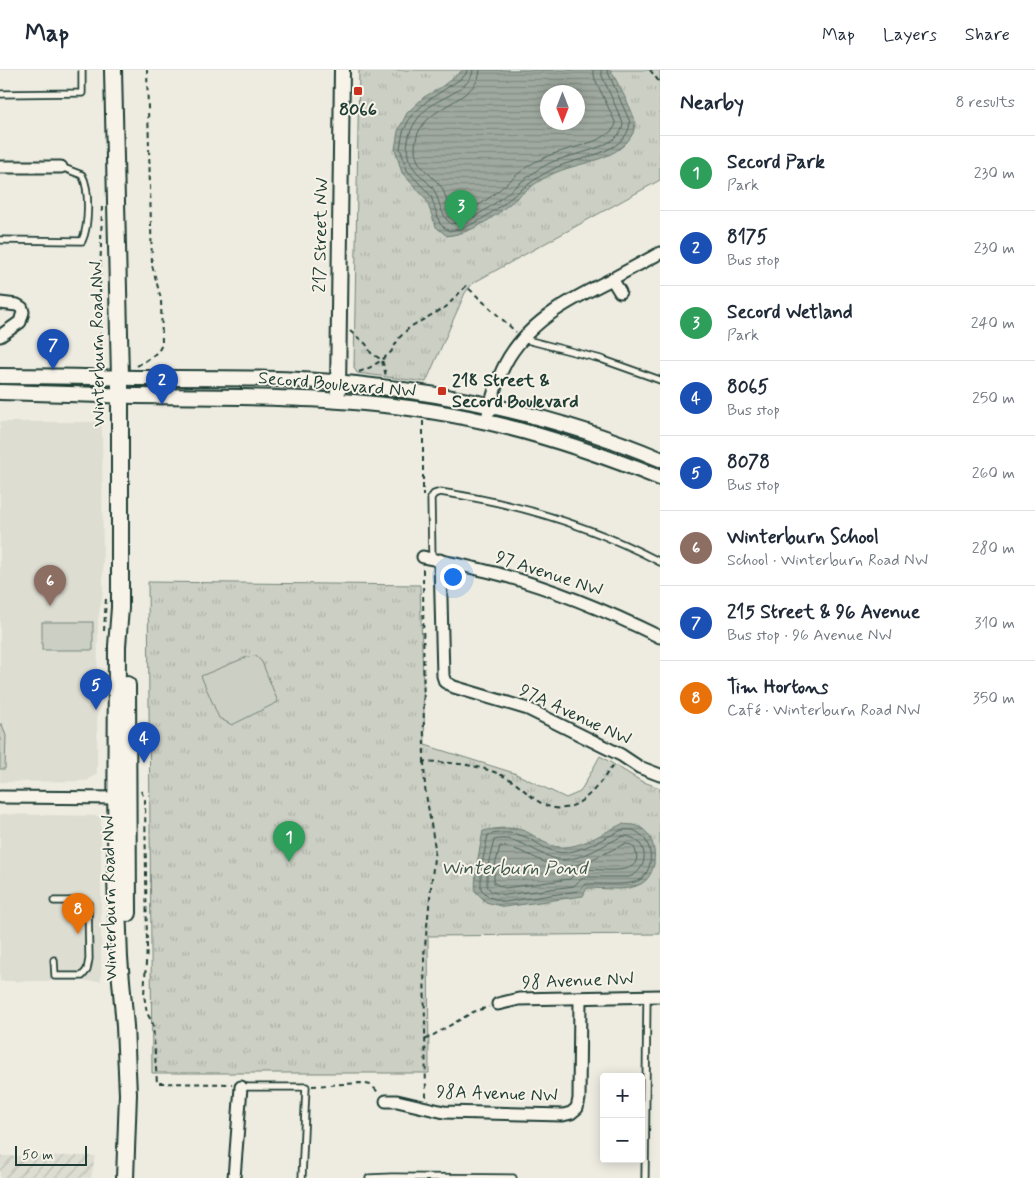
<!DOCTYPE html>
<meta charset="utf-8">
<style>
:root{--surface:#fff;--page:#f2f2f3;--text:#1f2937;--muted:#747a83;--line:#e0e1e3;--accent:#c8321e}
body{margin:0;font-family:Mynerve,sans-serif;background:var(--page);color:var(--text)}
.controls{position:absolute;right:15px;bottom:15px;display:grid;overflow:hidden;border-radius:5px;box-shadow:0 2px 12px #0003}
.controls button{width:45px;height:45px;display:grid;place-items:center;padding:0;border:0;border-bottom:1px solid var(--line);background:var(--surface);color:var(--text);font:25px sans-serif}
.compass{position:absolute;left:540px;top:15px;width:45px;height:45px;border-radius:50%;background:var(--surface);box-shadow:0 2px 12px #0003;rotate:180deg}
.scale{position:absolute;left:15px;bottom:12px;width:72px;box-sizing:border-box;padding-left:5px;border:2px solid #1f3d34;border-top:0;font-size:14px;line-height:18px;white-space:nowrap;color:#1f3d34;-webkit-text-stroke:4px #f7f3e8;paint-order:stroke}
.you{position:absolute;left:452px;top:506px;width:18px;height:18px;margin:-12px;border:4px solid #fff;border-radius:50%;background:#1a73e8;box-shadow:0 0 0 8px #1a73e833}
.badge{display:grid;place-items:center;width:32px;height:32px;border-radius:50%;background:var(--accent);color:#fff;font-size:16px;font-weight:700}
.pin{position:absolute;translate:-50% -41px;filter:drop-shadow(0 1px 2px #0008)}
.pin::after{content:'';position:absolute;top:26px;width:18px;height:15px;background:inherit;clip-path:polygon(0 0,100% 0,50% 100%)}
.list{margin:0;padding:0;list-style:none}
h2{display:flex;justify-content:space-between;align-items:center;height:65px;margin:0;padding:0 20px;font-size:21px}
h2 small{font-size:16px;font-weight:400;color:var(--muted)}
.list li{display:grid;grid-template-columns:32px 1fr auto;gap:15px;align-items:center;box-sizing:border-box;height:75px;padding:0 20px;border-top:1px solid var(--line)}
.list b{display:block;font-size:19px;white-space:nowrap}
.list p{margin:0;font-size:16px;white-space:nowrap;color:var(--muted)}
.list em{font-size:16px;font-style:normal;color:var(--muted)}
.map{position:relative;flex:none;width:660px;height:1108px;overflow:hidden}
header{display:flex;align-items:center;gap:30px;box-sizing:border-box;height:70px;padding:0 25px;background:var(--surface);border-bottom:1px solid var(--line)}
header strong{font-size:24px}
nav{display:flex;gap:28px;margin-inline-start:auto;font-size:18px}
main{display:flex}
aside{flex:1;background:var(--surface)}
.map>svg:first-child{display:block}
.built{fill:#ddddd2}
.industrial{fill:url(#industrial-furrows)}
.park{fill:url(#park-tufts);stroke:#76867c;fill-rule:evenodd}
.garden{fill:#cccfc4;stroke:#76867c}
.water{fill:url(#water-rules);stroke:#6c7e74;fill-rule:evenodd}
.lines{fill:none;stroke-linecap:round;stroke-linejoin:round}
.shore{stroke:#52685f;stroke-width:1}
.service-casing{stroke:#1f3d34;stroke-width:9}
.minor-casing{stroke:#1f3d34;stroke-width:15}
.tertiary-casing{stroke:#1f3d34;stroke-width:18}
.secondary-casing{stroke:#1f3d34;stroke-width:20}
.path{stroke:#1f3d34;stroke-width:2;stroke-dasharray:5 4;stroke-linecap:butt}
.service{stroke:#f7f3e8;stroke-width:5.5}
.minor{stroke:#f7f3e8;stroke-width:11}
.tertiary{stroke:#f7f3e8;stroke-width:14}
.secondary{stroke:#f7f3e8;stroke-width:16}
.poi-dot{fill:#c8321e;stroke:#f7f3e8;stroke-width:2}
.labels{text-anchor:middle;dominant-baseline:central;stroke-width:4;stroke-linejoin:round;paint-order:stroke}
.poi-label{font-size:18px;font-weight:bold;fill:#1f3d34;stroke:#f7f3e8}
.street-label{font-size:18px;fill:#1f3d34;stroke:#f7f3e8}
.water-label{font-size:19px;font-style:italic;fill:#3f584f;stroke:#f7f3e8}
</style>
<header>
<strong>Map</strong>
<nav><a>Map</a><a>Layers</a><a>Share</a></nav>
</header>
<main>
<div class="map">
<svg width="660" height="1108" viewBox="0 0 660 1108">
<defs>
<pattern id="industrial-furrows" width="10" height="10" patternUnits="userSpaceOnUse" patternTransform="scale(1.25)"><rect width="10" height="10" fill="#ddddd2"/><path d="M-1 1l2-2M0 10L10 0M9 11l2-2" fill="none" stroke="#bdbfb5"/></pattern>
<pattern id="park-tufts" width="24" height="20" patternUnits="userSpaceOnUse" patternTransform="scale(1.25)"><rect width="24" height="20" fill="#cccfc4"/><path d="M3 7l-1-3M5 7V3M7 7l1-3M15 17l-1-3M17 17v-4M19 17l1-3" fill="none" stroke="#afb3a9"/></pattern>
<pattern id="water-rules" width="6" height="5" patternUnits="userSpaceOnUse" patternTransform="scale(1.25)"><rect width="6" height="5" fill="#9fa99f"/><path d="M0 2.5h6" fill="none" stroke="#818b82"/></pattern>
</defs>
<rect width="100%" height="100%" fill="#eeece1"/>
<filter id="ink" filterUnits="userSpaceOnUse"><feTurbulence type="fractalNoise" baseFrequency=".02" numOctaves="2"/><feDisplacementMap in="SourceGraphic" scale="10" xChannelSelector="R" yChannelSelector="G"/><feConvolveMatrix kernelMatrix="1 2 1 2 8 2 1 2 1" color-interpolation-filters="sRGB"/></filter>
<g filter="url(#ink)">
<g class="built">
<polygon points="0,352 102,352 103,522 98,550 97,703 87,711 0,712"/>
<polygon points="0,744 101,746 101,911 0,911"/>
</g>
<polygon class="industrial" points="0,1086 95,1086 91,1108 0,1108"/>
<g class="park">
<path d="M359,0H660V110L473,213L465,223L426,312L357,303L354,298ZM548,22H578V52H548Z"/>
<polygon points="148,512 420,515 425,675 514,703 566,728 580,722 600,686 641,711 660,718 660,864 428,866 429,1003 152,1003"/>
</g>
<g class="garden">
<rect x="42" y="552" width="51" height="28"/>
<polygon points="256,586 262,592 278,632 232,655 219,648 201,606 247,587"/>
<polygon points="0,654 2,654 6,666 5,699 0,699"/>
</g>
<g class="water">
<path d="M463,0H611C616,11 634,42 635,52C635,55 634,60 633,63C620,90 581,92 557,102C515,119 497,159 447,166L436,157L426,129L402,103L395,79L398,61L407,43L424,27L440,18ZM548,22H578V52H548Z"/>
<path d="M622,754C626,755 633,754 637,756C659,763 660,804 641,814C626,822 604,818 587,818L583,826L504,837L486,832L475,821L476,799L483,761C497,758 511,756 525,761C536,766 548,777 560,777C582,778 602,763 622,754Z"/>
</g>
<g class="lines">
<g class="shore">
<path d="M467,0L466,4L462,8L427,31L411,46L403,62L400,78L407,100L431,126L440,154L449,161C489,156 517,116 553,99C575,87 628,85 630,52L607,0"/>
<path d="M473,0C472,18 443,27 430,36C419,45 410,57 408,71C406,79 408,91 413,97C418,105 426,110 432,117C440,128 440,146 451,154C488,150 518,107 552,92C570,84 623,78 623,53L602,6L601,0"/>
<path d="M480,0C479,32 422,35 416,70C414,78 415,86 419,93C425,102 436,109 442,118C447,127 447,139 453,146C478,142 505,114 524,99C530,94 537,91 544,88C561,78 609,74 616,54L595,9L593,0"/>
<path d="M622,760C627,760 633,759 637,762C653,771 655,798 641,809C631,817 599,813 586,814L578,821L504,832L489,827L481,819V799L488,765C499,762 512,762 523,766C534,770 545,780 557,782C576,786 605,767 622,760Z"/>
<path d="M623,766C648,766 652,799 629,807H585L580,810L574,816L505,825L492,822L487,816V799L494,770C518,764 534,784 557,789C579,793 604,774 623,766Z"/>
<path d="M625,774C632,774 634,776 636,782C643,809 597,797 583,800C577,802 574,805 570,809L505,818L494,813V800L500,776C519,778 534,788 551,795C575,803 604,782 625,774Z"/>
</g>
<defs>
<g id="service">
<polyline points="0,24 82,23 82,0"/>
<path d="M0,170L82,171C89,156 90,119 82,105L61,97"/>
<polyline points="523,269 601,289 660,310"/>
<path d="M432,489L431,428L434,424L440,422C515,433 592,456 660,492"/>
<polyline points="54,831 84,831 88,833 89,889 87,900 82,906 55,906 54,890"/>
<polyline points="241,1017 306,1017 302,1108"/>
<polyline points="369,1108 392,1107 513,1108"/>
<polyline points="645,1108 647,926"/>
</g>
<g id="minor">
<polyline points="0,97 61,97"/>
<polyline points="612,209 620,222"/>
<polyline points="0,233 17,235 22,238 23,242 20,252 0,266"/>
<path d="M486,352C492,329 497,307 509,287C533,248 574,228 612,209C628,200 644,192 660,183"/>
<path d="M423,487C450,493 476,498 502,505C557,520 609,542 660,567"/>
<polyline points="440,490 443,606 445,612 454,617 528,639 621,685 639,697 660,705"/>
<polyline points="0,727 123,728"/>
<polyline points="498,934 519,929 660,926"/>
<polyline points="386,1031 397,1031 444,1042 563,1045 571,1043 577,1038 579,1029 580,929"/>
<polyline points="234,1108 241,1017"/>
</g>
<g id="tertiary">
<path d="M0,306C45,306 91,307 136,308C209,308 283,307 356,314C460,325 563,348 660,389"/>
<path d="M0,322C45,323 91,325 136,326C254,327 372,325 487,352C547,366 603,385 660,408"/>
<polyline points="338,322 342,0"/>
</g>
<g id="secondary">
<polyline points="113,0 120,307 120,538 117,576 116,809 119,888 125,956 128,1024 125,1108"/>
<polyline points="127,615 128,843"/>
</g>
</defs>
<use href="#service" class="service-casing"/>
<use href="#minor" class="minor-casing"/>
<use href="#tertiary" class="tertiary-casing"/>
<use href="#secondary" class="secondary-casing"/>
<g class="path">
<polyline points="650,0 660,13"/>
<polyline points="350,261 366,274 371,283 382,290 386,306"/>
<polyline points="101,295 100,214 102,135"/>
<path d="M137,296C146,290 160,284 162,273L161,229L152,195L147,0"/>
<polyline points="359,302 369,298 382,290 391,282 399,268 410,257 446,237 466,216 516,262"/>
<polyline points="423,351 423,426"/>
<path d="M423,499L424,691C453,693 483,694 509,709C521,716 531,728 543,734C576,751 598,715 615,693"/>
<polyline points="104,561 106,528"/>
<polyline points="424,691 425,718 435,778 424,886 426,1027"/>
<polyline points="141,721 145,730 147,877 144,925 147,943 153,954 157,1013 232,1014"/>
<polyline points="425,970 473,942 489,937"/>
<polyline points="312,1016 360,1013 371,1015 379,1023"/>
</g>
<use href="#service" class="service"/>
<use href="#minor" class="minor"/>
<use href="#tertiary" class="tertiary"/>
<use href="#secondary" class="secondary"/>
</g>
</g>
<g class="poi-dot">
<rect x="353" y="16" width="10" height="10" rx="2.5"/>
<rect x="437" y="316" width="10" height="10" rx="2.5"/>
</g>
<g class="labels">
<g class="poi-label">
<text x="358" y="40">8066</text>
<text x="452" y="311" text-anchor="start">218 Street &amp;<tspan x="452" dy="21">Secord Boulevard</tspan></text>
</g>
<g class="street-label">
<text transform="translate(321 165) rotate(-89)">217 Street NW</text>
<text transform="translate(98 274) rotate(-91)">Winterburn Road NW</text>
<text transform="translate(337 315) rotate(5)">Secord Boulevard NW</text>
<text transform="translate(549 504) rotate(18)">97 Avenue NW</text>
<text transform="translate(575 645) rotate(25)">97A Avenue NW</text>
<text transform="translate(110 828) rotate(-91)">Winterburn Road NW</text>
<text transform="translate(578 911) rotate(-2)">98 Avenue NW</text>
<text transform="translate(497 1024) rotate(2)">98A Avenue NW</text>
</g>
<g class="water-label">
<text x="514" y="798">Winterburn Pond</text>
</g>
</g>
</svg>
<div class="controls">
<button>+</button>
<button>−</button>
</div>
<svg class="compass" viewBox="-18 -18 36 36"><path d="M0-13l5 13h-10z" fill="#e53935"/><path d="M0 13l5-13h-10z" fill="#747a83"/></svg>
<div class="scale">50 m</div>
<div class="you"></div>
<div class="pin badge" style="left:289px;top:792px;background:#2e9e5b">1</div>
<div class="pin badge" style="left:162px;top:335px;background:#1a4fb4">2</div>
<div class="pin badge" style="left:461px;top:161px;background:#2e9e5b">3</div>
<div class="pin badge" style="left:144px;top:693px;background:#1a4fb4">4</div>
<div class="pin badge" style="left:96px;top:640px;background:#1a4fb4">5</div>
<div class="pin badge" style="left:50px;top:536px;background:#8d6e63">6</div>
<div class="pin badge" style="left:53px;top:300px;background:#1a4fb4">7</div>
<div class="pin badge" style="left:78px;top:864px;background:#e8710a">8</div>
</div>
<aside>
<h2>Nearby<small>8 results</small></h2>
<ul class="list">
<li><span class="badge" style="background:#2e9e5b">1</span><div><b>Secord Park</b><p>Park</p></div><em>230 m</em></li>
<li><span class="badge" style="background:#1a4fb4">2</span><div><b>8175</b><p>Bus stop</p></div><em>230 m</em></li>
<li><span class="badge" style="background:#2e9e5b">3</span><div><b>Secord Wetland</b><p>Park</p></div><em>240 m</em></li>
<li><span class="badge" style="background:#1a4fb4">4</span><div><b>8065</b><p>Bus stop</p></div><em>250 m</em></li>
<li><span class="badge" style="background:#1a4fb4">5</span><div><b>8078</b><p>Bus stop</p></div><em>260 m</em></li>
<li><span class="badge" style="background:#8d6e63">6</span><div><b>Winterburn School</b><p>School · Winterburn Road NW</p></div><em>280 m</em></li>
<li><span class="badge" style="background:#1a4fb4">7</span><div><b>215 Street &amp; 96 Avenue</b><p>Bus stop · 96 Avenue NW</p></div><em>310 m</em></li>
<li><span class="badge" style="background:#e8710a">8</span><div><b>Tim Hortons</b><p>Café · Winterburn Road NW</p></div><em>350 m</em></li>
</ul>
</aside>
</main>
